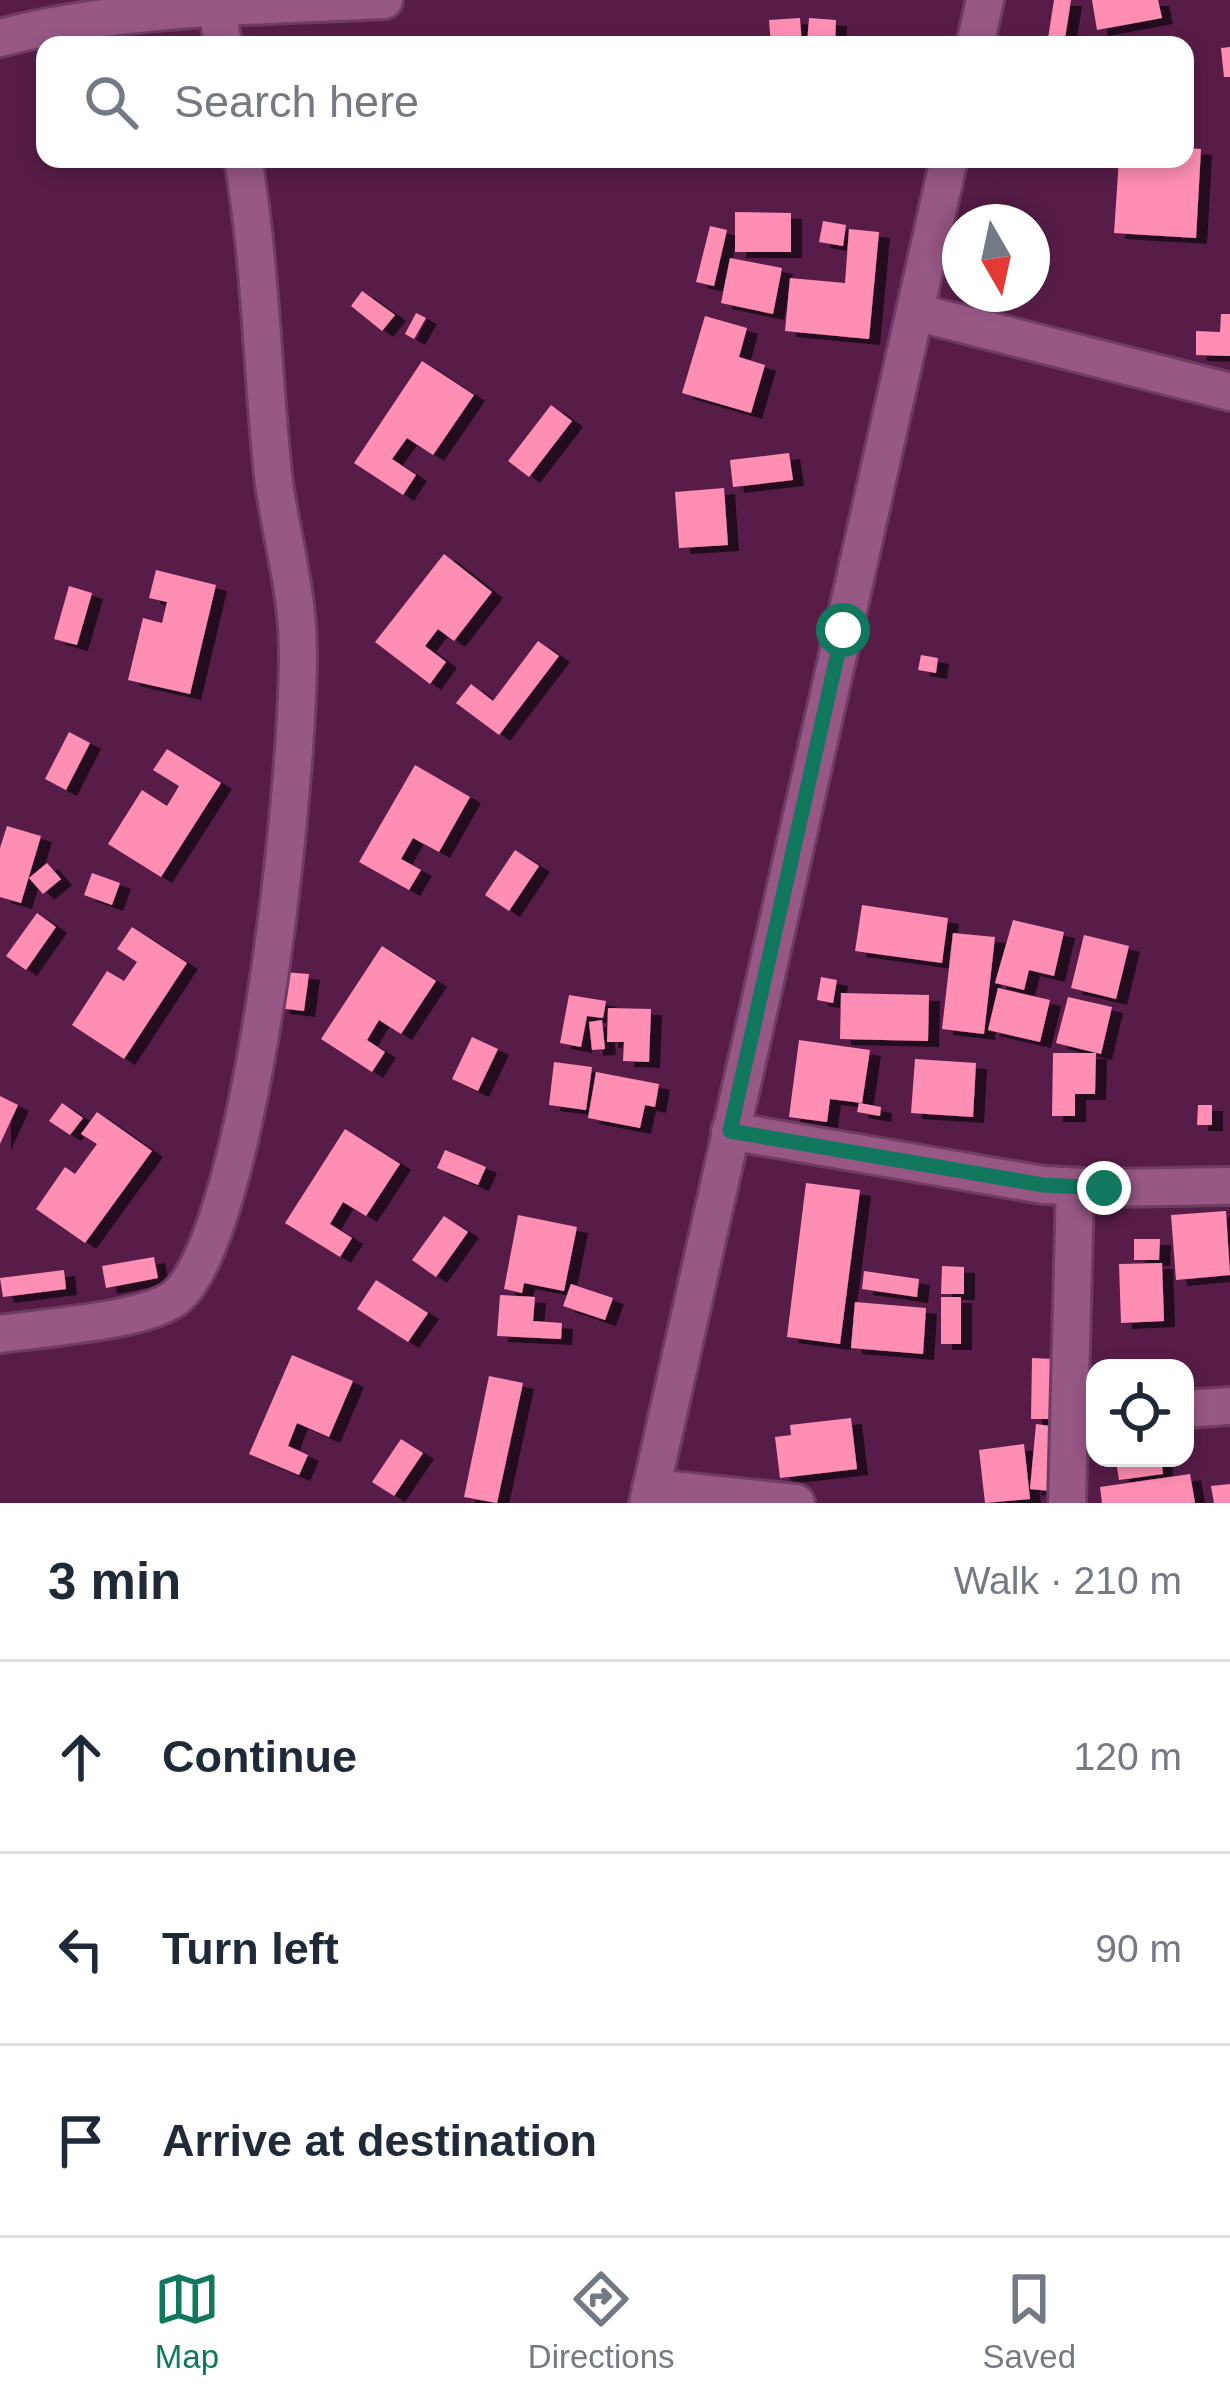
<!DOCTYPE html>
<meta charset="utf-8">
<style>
:root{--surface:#fff;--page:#f6f6f7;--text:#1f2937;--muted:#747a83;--line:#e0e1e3;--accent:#11785d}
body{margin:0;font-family:Helvetica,sans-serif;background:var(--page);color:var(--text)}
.controls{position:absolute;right:36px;bottom:36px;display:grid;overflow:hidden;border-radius:24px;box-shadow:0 6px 18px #0003}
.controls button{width:108px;height:108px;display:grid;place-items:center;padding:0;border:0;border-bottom:3px solid var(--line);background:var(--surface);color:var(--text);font:60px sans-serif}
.compass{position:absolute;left:942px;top:204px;width:108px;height:108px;border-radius:50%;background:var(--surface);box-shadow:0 6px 18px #0003;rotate:171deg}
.stop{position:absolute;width:36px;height:36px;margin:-27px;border:9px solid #11785d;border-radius:50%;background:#fff}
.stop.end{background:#11785d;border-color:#fff;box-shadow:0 3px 12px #0008}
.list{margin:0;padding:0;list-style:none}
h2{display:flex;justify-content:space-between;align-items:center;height:156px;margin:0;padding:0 48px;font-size:51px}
h2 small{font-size:39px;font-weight:400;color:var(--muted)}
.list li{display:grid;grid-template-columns:78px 1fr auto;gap:36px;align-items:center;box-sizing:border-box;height:192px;padding:0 48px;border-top:3px solid var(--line)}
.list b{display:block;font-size:45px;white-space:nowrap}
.list em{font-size:39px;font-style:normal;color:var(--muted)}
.icon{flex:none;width:66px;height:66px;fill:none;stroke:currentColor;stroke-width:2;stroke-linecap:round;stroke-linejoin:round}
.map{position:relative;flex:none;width:1230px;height:1503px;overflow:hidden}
.search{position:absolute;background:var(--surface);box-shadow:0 6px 18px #0003;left:36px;right:36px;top:36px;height:132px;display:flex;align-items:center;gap:30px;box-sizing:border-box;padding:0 42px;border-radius:24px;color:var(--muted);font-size:45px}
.sheet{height:732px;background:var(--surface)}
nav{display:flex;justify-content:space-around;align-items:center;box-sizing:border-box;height:168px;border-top:3px solid var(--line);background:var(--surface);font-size:33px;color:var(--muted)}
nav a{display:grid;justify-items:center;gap:6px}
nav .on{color:var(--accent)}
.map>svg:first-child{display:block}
.building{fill:#ff8eb5;filter:url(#shadow)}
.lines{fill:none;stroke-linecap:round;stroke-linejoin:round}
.minor-casing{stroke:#6f3c63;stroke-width:42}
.minor{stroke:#975885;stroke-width:36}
.route{stroke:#11785d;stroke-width:15}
</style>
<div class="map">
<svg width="1230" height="1503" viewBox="0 0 1230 1503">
<defs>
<filter id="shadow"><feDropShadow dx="11" dy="6" stdDeviation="0" flood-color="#0009"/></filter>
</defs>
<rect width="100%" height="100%" fill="#571d48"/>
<g class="building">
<polygon points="1054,0 1071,0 1064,45 1047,45"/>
<polygon points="1092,0 1158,0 1162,18 1097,30"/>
<polygon points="800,18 802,45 771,45 769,20"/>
<polygon points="809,18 836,20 835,45 807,45"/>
<polygon points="1230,47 1230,77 1224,77 1221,48"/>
<polygon points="1185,148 1201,149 1196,238 1114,233 1119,159 1185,159"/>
<polygon points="735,212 791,213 791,252 735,252"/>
<polygon points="823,221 846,225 843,246 819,242"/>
<polygon points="710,226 727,230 714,286 696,282"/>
<polygon points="849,229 879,232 869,339 785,331 790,278 845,283"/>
<polygon points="730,258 782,268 773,314 721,303"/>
<polygon points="362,291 395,315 382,331 351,306"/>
<polygon points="416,313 426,318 414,339 405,334"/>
<polygon points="1221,314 1230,314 1230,356 1196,355 1196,331 1220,332"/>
<polygon points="705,316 747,328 739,357 765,365 751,413 682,393"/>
<polygon points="422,361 474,395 433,455 407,438 392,459 416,475 403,495 354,463"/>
<polygon points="551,405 572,421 529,477 508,461"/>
<polygon points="789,453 793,480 733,487 730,460"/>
<polygon points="724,488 728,545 679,548 675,492"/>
<polygon points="444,554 492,592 454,641 438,629 425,646 446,662 430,684 375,642"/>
<polygon points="156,570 216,585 190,694 128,680 143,618 162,623 167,602 149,598"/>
<polygon points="69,586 92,593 77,645 54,639"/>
<polygon points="538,641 559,656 499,735 456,703 471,684 493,701"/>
<polygon points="921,655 938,658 936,673 918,670"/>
<polygon points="69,732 90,743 66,790 45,779"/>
<polygon points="167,749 221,783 161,877 108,844 142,790 167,806 179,786 153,770"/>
<polygon points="415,765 470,797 439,852 413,838 401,859 421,870 409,890 359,862"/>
<polygon points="7,826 41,836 21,903 0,897 0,848"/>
<polygon points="515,850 539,866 509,911 485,895"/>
<polygon points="47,863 61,879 43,894 29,878"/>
<polygon points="92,873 120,883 112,905 84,895"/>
<polygon points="862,905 948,918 942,963 855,951"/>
<polygon points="37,913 56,927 26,970 6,956"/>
<polygon points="1013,920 1064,932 1054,976 1029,970 1024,990 995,983"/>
<polygon points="132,927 187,963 124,1059 72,1025 107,971 124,981 137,962 117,949"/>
<polygon points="953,933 995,937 984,1034 942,1029"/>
<polygon points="1084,935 1129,946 1116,999 1071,988"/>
<polygon points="382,946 436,981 401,1034 379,1020 367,1040 385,1052 372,1072 321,1039"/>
<polygon points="283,972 309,974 304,1011 278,1008"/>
<polygon points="821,977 837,980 833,1003 817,1000"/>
<polygon points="998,988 1050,1000 1040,1042 988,1030"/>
<polygon points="841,993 929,995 928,1041 840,1039"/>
<polygon points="569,995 606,1001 603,1018 587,1016 581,1047 560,1043"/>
<polygon points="1068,997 1112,1007 1101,1054 1056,1043"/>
<polygon points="608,1008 651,1009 649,1062 623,1061 624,1042 607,1042"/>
<polygon points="602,1020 605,1049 592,1050 589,1022"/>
<polygon points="472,1037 498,1049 478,1091 452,1079"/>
<polygon points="799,1040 870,1050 862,1103 830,1099 827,1122 789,1117"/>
<polygon points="1053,1053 1096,1053 1095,1094 1075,1094 1075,1116 1052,1116"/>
<polygon points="915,1059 976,1063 973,1117 911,1113"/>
<polygon points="554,1062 592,1067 586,1110 549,1105"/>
<polygon points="596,1072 659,1084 655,1107 645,1105 640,1128 588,1118"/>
<polygon points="0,1096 18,1105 0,1144"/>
<polygon points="62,1103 83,1118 70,1135 49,1121"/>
<polygon points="859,1103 881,1107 880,1116 857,1112"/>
<polygon points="1198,1105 1212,1105 1212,1125 1197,1125"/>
<polygon points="97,1112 152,1151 85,1243 36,1209 65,1167 75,1174 97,1144 81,1134"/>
<polygon points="345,1129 400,1164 366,1216 343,1202 330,1224 352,1238 340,1257 285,1223"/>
<polygon points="445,1150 486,1167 478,1185 437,1168"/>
<polygon points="806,1183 860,1190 840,1344 787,1337"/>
<polygon points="1226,1211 1230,1275 1176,1280 1171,1215"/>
<polygon points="518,1215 577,1227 564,1291 524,1283 522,1293 504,1289"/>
<polygon points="444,1216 468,1232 436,1277 412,1260"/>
<polygon points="1134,1239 1160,1239 1159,1260 1134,1260"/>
<polygon points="154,1257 158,1278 106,1288 102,1266"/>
<polygon points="1162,1263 1164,1321 1121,1323 1119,1264"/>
<polygon points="942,1266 964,1267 964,1294 941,1294"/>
<polygon points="64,1270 66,1289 3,1297 0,1278"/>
<polygon points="864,1271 919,1279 917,1297 862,1289"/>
<polygon points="376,1280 428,1313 408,1342 357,1309"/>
<polygon points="571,1284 613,1298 605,1320 563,1306"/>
<polygon points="500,1295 535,1297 533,1321 562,1323 561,1339 497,1336"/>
<rect x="941" y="1297" width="20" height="47"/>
<polygon points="855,1302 926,1308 923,1354 851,1348"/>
<polygon points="292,1355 353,1381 329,1437 297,1423 288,1446 308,1455 299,1475 249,1454"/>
<polygon points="1032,1358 1054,1359 1053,1419 1031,1419"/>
<polygon points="489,1376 523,1383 497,1503 464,1497"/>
<polygon points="851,1418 857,1469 780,1478 775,1437 791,1435 790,1425"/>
<polygon points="1036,1424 1065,1428 1061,1492 1030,1489"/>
<polygon points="401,1439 423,1453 394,1496 372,1482"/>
<polygon points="1024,1444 1030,1499 985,1503 979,1450"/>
<polygon points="1136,1458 1161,1458 1163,1474 1119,1480 1116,1461"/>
<polygon points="1190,1474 1195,1503 1102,1503 1100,1487"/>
<polygon points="1230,1484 1230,1503 1214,1503 1211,1486"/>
</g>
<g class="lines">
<defs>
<g id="minor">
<polyline points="217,9 223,45"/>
<path d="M0,38C119,6 260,6 384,0"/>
<polyline points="975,45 985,0"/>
<polyline points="915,312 1230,392"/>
<polyline points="730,1131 1043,1185 1104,1188 1230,1186"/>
<path d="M0,1334C40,1328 148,1321 176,1297C254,1232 305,738 297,627C294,576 279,526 273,475C262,370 261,263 243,159"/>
<polyline points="1185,1409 1230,1406"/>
<polyline points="651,1488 796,1503"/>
<polyline points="648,1503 949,159"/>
<polyline points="1067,1503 1075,1187"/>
</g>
</defs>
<use href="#minor" class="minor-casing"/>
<use href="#minor" class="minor"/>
</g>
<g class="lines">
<polyline class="route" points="843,630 730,1131 1043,1185 1104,1188"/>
</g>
</svg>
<div class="controls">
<button><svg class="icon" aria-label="locate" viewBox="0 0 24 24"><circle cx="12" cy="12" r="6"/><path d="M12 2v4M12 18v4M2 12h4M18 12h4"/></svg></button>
</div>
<svg class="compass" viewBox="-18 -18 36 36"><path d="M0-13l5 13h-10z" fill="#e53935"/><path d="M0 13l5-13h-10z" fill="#747a83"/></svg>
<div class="stop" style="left:843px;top:630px"></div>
<div class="stop end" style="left:1104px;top:1188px"></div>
<div class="search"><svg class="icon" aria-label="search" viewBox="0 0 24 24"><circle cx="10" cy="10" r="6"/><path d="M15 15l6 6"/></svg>Search here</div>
</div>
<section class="sheet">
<h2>3 min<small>Walk · 210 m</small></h2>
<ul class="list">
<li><svg class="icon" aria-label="ahead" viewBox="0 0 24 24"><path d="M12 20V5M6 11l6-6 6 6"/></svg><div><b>Continue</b></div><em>120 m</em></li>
<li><svg class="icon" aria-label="left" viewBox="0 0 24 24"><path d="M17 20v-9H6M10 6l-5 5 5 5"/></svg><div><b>Turn left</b></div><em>90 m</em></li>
<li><svg class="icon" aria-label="arrive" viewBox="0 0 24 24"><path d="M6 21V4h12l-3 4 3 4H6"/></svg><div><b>Arrive at destination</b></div></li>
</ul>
</section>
<nav>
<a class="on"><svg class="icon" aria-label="map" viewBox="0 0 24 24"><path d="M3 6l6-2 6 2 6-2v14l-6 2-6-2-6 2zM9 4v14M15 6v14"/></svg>Map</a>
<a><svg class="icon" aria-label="directions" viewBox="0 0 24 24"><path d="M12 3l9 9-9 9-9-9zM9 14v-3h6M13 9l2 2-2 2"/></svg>Directions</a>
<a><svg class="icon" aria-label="saved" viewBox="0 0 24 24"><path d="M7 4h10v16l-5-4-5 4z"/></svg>Saved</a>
</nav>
